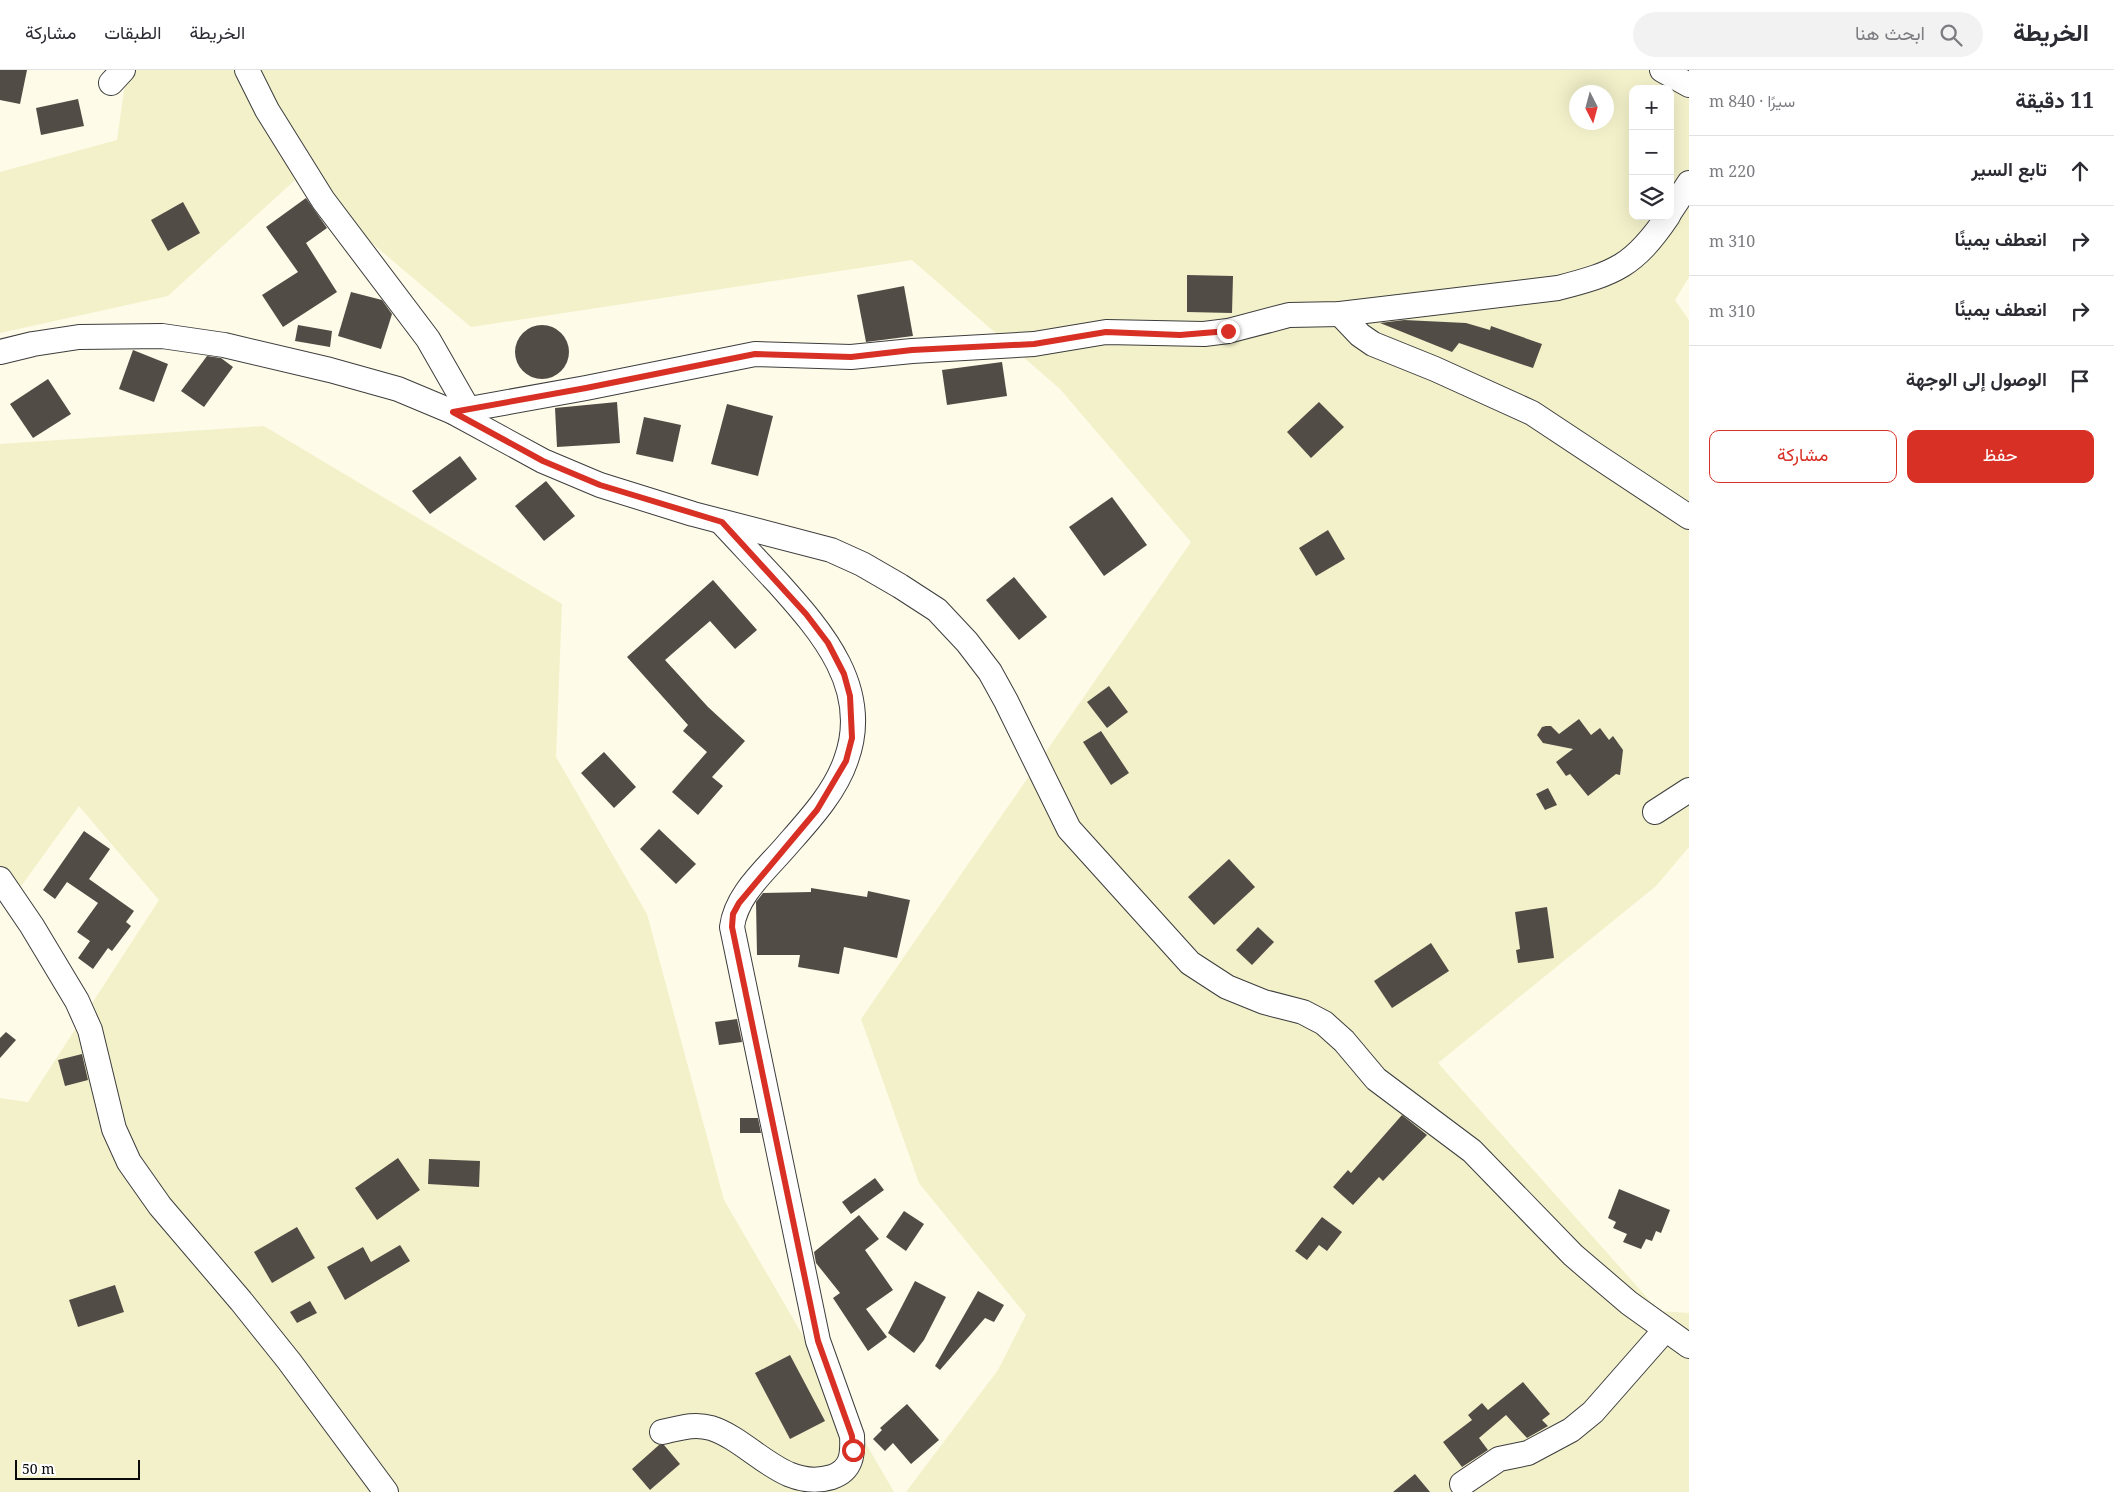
<!DOCTYPE html>
<html lang="ar">
<meta charset="utf-8">
<style>
:root{--surface:#fff;--page:#f2f2f3;--text:#2b2b33;--muted:#7c7c81;--line:#e1e1e2;--accent:#d93025}
body{margin:0;font-family:"Noto Serif",Vazirmatn,serif;background:var(--page);color:var(--text);direction:rtl}
.controls{position:absolute;right:15px;top:15px;display:grid;overflow:hidden;border-radius:10px;box-shadow:0 5px 20px #0002}
.controls button{width:45px;height:45px;display:grid;place-items:center;padding:0;border:0;border-bottom:1px solid var(--line);background:var(--surface);color:var(--text);font:25px sans-serif}
.compass{position:absolute;left:1569px;top:15px;width:45px;height:45px;border-radius:50%;background:var(--surface);box-shadow:0 5px 20px #0002;rotate:174deg}
.scale{position:absolute;left:15px;bottom:12px;width:125px;box-sizing:border-box;padding-left:5px;border:2px solid #0a0a0a;border-top:0;font-size:14px;line-height:18px;white-space:nowrap;color:#0a0a0a;-webkit-text-stroke:4px #fff;paint-order:stroke}
.stop{position:absolute;width:15px;height:15px;margin:-11px;border:4px solid #d93025;border-radius:50%;background:#fff}
.stop.end{background:#d93025;border-color:#fff;box-shadow:0 1px 5px #0008}
.list{margin:0;padding:0;list-style:none}
h2{display:flex;justify-content:space-between;align-items:center;height:65px;margin:0;padding:0 20px;font-size:21px}
h2 small{font-size:16px;font-weight:400;color:var(--muted)}
.list li{display:grid;grid-template-columns:32px 1fr auto;gap:15px;align-items:center;box-sizing:border-box;height:70px;padding:0 20px;border-top:1px solid var(--line)}
.list b{display:block;font-size:19px;white-space:nowrap}
.list em{font-size:16px;font-style:normal;color:var(--muted)}
.actions{display:flex;gap:10px;padding:15px 20px}
.actions a{flex:1;padding:11px 0;border:1px solid var(--accent);border-radius:10px;text-align:center;font-size:18px;color:var(--accent)}
.actions .main{background:var(--accent);color:#fff}
.icon{flex:none;width:28px;height:28px;fill:none;stroke:currentColor;stroke-width:2;stroke-linecap:round;stroke-linejoin:round}
.map{position:relative;flex:none;width:1689px;height:1422px;overflow:hidden;direction:ltr}
header{display:flex;align-items:center;gap:30px;box-sizing:border-box;height:70px;padding:0 25px;background:var(--surface);border-bottom:1px solid var(--line)}
header strong{font-size:24px}
nav{display:flex;gap:28px;margin-inline-start:auto;font-size:18px}
.search{width:350px;height:45px;background:var(--page);display:flex;align-items:center;gap:12px;box-sizing:border-box;padding:0 18px;border-radius:28px;color:var(--muted);font-size:19px}
main{display:flex}
aside{flex:1;background:var(--surface)}
.map>svg:first-child{display:block}
.farmland{fill:#f2f1ca;fill-rule:evenodd}
.building{fill:#524c47}
.lines{fill:none;stroke-linecap:round;stroke-linejoin:round}
.minor-casing{stroke:#3d3d3d;stroke-width:26}
.minor{stroke:#fff;stroke-width:24}
.route{stroke:#d93025;stroke-width:6}
</style>
<header>
<strong>الخريطة</strong>
<div class="search"><svg class="icon" aria-label="search" viewBox="0 0 24 24"><circle cx="10" cy="10" r="6"/><path d="M15 15l6 6"/></svg>ابحث هنا</div>
<nav><a>الخريطة</a><a>الطبقات</a><a>مشاركة</a></nav>
</header>
<main>
<aside>
<h2>11 دقيقة<small>سيرًا · 840 m</small></h2>
<ul class="list">
<li><svg class="icon" aria-label="ahead" viewBox="0 0 24 24"><path d="M12 20V5M6 11l6-6 6 6"/></svg><div><b>تابع السير</b></div><em>220 m</em></li>
<li><svg class="icon" aria-label="right" viewBox="0 0 24 24"><path d="M7 20v-9h11M14 6l5 5-5 5"/></svg><div><b>انعطف يمينًا</b></div><em>310 m</em></li>
<li><svg class="icon" aria-label="right" viewBox="0 0 24 24"><path d="M7 20v-9h11M14 6l5 5-5 5"/></svg><div><b>انعطف يمينًا</b></div><em>310 m</em></li>
<li><svg class="icon" aria-label="arrive" viewBox="0 0 24 24"><path d="M6 21V4h12l-3 4 3 4H6"/></svg><div><b>الوصول إلى الوجهة</b></div></li>
</ul>
<div class="actions"><a class="main">حفظ</a><a>مشاركة</a></div>
</aside>
<div class="map">
<svg width="1689" height="1422" viewBox="0 0 1689 1422">
<rect width="100%" height="100%" fill="#fefbe8"/>
<g class="farmland">
<path d="M127,0H1689V207L1675,230L1689,250V777L1656,816L1438,993L1659,1241L1689,1243V1422H906L998,1300L1026,1245L919,1113L861,949L1191,472L1060,319L912,190L471,257L296,109L168,226L0,263V102L117,70ZM1633,19H1670V146H1633ZM1576,22H1606V52H1576Z"/>
<polygon points="264,356 562,534 556,687 647,844 724,1130 894,1422 0,1422 0,1028 28,1032 159,830 79,736 14,826 0,809 0,374"/>
</g>
<g class="building">
<polygon points="0,0 27,0 20,34 0,30"/>
<polygon points="78,29 84,56 41,65 36,38"/>
<polygon points="306,128 327,158 306,173 337,222 283,257 262,225 298,202 266,157"/>
<polygon points="183,132 200,163 168,181 151,150"/>
<polygon points="1187,205 1233,206 1232,243 1187,242"/>
<polygon points="904,216 913,266 866,272 857,225"/>
<polygon points="351,222 382,230 392,244 381,279 338,266"/>
<polygon points="1404,250 1466,253 1490,260 1491,256 1542,274 1533,298 1459,273 1452,282 1380,253"/>
<circle cx="542" cy="282" r="27"/>
<polygon points="298,255 332,261 330,277 295,271"/>
<polygon points="133,280 168,294 154,332 119,319"/>
<polygon points="207,286 221,288 233,297 204,337 181,321"/>
<polygon points="1002,292 1007,326 947,335 942,300"/>
<polygon points="48,309 71,344 33,368 10,334"/>
<polygon points="617,332 620,373 557,377 555,338"/>
<polygon points="1319,332 1344,357 1311,388 1287,362"/>
<polygon points="727,334 773,346 758,406 711,394"/>
<polygon points="644,347 681,355 673,392 636,384"/>
<polygon points="460,386 477,409 430,444 412,421"/>
<polygon points="546,411 575,446 544,471 515,436"/>
<polygon points="1112,427 1147,475 1104,506 1069,457"/>
<polygon points="1328,460 1345,489 1316,506 1299,478"/>
<polygon points="1014,507 1047,547 1019,570 986,530"/>
<polygon points="713,510 757,560 735,579 710,551 665,590 708,637 745,671 712,707 723,716 698,745 672,722 707,682 683,661 688,655 627,587"/>
<polygon points="1109,616 1128,642 1107,658 1087,632"/>
<polygon points="1579,649 1591,665 1600,658 1609,670 1613,666 1623,680 1620,705 1616,704 1588,726 1570,704 1566,706 1556,692 1573,679 1543,673 1537,665 1542,657 1546,656 1551,656 1559,664"/>
<polygon points="1101,661 1129,703 1111,715 1083,672"/>
<polygon points="604,682 636,717 614,738 581,703"/>
<polygon points="1548,718 1557,735 1545,740 1536,724"/>
<polygon points="659,759 696,794 676,814 640,779"/>
<polygon points="84,761 110,779 89,809 134,841 126,852 131,856 112,881 108,878 93,899 78,888 90,871 77,862 98,833 67,812 55,829 43,820"/>
<polygon points="1229,789 1255,817 1214,855 1188,827"/>
<polygon points="811,818 867,827 868,821 910,830 897,888 844,877 839,904 798,897 800,885 757,885 756,832 763,823 811,822"/>
<polygon points="1547,837 1554,888 1518,893 1516,880 1520,879 1515,842"/>
<polygon points="1258,857 1274,872 1252,895 1236,880"/>
<polygon points="1431,873 1449,901 1392,938 1374,911"/>
<polygon points="737,949 742,972 719,975 715,952"/>
<polygon points="6,962 16,970 0,988 0,968"/>
<polygon points="82,984 88,1010 65,1016 58,990"/>
<polygon points="1402,1045 1427,1065 1383,1111 1379,1107 1353,1135 1333,1117 1348,1100 1351,1103"/>
<polygon points="740,1048 758,1048 761,1063 740,1063"/>
<polygon points="398,1088 420,1120 377,1150 355,1118"/>
<polygon points="429,1089 480,1091 479,1117 428,1114"/>
<polygon points="875,1108 884,1120 851,1144 842,1132"/>
<polygon points="1619,1119 1670,1140 1661,1163 1656,1161 1652,1171 1646,1169 1641,1179 1623,1172 1627,1164 1613,1158 1616,1152 1608,1148"/>
<polygon points="904,1141 924,1154 906,1181 886,1167"/>
<polygon points="859,1145 879,1169 865,1180 893,1220 866,1239 887,1267 868,1281 833,1228 840,1223 816,1193 814,1182"/>
<polygon points="1322,1147 1342,1162 1327,1181 1319,1175 1307,1190 1295,1181"/>
<polygon points="297,1157 315,1188 272,1213 254,1182"/>
<polygon points="400,1175 410,1191 345,1230 327,1197 363,1177 371,1192"/>
<polygon points="915,1211 946,1227 924,1270 914,1283 888,1263"/>
<polygon points="115,1215 124,1242 78,1257 69,1230"/>
<polygon points="978,1221 1004,1235 994,1252 985,1248 940,1300 935,1296"/>
<polygon points="310,1231 317,1243 297,1253 290,1242"/>
<polygon points="790,1285 825,1351 790,1369 755,1303"/>
<polygon points="1523,1312 1550,1344 1542,1350 1548,1356 1527,1368 1506,1345 1479,1368 1488,1380 1462,1397 1443,1372 1472,1350 1468,1345 1482,1333 1488,1340"/>
<polygon points="907,1334 939,1370 911,1394 893,1373 885,1381 873,1369 882,1360 880,1358"/>
<polygon points="659,1375 664,1375 680,1394 650,1420 632,1399"/>
<polygon points="1415,1404 1430,1422 1393,1422"/>
</g>
<g class="lines">
<defs>
<g id="minor">
<polyline points="247,0 267,40 323,130 428,269 468,339"/>
<polyline points="1662,0 1689,15"/>
<polyline points="111,13 123,0"/>
<polyline points="1670,142 1689,113"/>
<polyline points="1340,244 1360,265 1373,274 1435,299 1532,343 1689,447"/>
<polyline points="0,282 33,274 79,267 162,266 224,275 330,300 398,319 453,342 543,391 600,415 693,444 831,480 862,494 900,516 937,540 967,572 990,602 1006,631 1069,759 1190,893 1227,917 1264,932 1303,942 1324,953 1344,971 1376,1009 1472,1081 1573,1185 1629,1233 1689,1276"/>
<path d="M453,342L586,318L755,284L851,287L912,281L1034,274L1106,262L1204,264L1228,261L1289,245L1340,244L1558,218C1616,203 1634,196 1668,146"/>
<polyline points="1655,742 1689,720"/>
<polyline points="0,809 32,856 77,931 90,960 114,1059 129,1092 160,1136 241,1231 289,1291 386,1422"/>
<path d="M662,1362C680,1358 694,1353 711,1358C752,1371 783,1422 832,1407C852,1400 853,1384 852,1366L818,1271L732,857C736,824 767,799 788,774C810,749 835,722 846,690C872,619 822,562 778,513C759,493 740,472 721,452"/>
<polyline points="1462,1414 1499,1389 1528,1383 1571,1360 1593,1342 1665,1260"/>
</g>
</defs>
<use href="#minor" class="minor-casing"/>
<use href="#minor" class="minor"/>
</g>
<g class="lines">
<polyline class="route" points="853,1380 852,1366 818,1271 732,857 733,844 739,833 817,740 846,691 852,668 850,626 844,604 828,573 806,544 722,452 600,415 543,391 453,342 586,318 755,284 851,287 912,280 1034,274 1106,262 1180,265 1228,261"/>
</g>
</svg>
<div class="controls">
<button>+</button>
<button>−</button>
<button><svg class="icon" aria-label="layers" viewBox="0 0 24 24"><path d="M12 4l9 5-9 5-9-5zM3 14l9 5 9-5"/></svg></button>
</div>
<svg class="compass" viewBox="-18 -18 36 36"><path d="M0-13l5 13h-10z" fill="#e53935"/><path d="M0 13l5-13h-10z" fill="#7c7c81"/></svg>
<div class="scale">50 m</div>
<div class="stop" style="left:853px;top:1380px"></div>
<div class="stop end" style="left:1228px;top:261px"></div>
</div>
</main>
